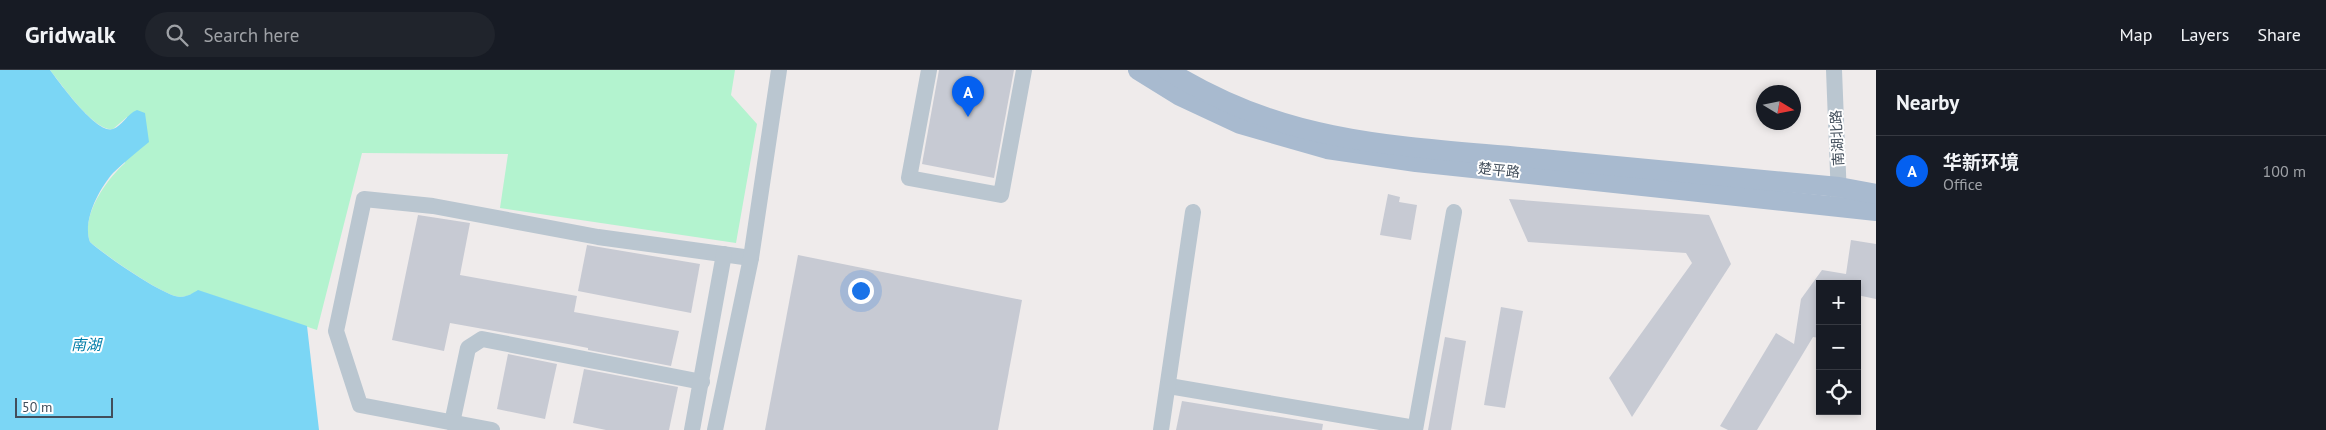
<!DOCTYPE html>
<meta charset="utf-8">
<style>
:root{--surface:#171b24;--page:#20242c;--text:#f1f3f6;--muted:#9ea1a6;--line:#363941;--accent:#0460f0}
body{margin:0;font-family:"PT Sans","Noto Sans SC",sans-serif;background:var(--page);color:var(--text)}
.controls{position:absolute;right:15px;bottom:15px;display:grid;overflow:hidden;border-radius:0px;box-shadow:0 2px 8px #0003}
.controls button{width:45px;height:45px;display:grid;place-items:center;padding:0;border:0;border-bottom:1px solid var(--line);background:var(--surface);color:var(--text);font:25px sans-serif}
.compass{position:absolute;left:1756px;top:15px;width:45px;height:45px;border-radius:50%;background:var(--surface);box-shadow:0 2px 8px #0003;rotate:100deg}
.scale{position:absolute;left:15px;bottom:12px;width:98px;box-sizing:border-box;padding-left:5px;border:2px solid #424e5b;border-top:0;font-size:14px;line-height:18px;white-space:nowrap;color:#424e5b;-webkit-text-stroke:4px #fff;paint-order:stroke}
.you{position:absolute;left:860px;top:220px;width:18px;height:18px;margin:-12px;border:4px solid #fff;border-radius:50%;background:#1a73e8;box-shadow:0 0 0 8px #1a73e833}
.badge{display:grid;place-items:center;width:32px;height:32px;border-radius:50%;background:var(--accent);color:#fff;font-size:16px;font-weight:700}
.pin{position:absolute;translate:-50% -41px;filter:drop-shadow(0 1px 2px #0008)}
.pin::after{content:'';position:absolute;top:26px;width:18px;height:15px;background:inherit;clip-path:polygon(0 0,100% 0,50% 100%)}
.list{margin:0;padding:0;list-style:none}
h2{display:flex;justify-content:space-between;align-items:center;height:65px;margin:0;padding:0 20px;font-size:21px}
h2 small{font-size:16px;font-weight:400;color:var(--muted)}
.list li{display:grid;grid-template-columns:32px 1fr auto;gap:15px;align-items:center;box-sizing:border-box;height:70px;padding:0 20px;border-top:1px solid var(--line)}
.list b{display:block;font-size:19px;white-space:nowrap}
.list p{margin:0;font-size:16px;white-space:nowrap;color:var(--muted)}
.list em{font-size:16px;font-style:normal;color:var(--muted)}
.icon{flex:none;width:28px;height:28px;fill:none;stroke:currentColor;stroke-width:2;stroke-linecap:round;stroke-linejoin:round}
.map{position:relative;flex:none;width:1876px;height:360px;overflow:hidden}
header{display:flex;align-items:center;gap:30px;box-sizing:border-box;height:70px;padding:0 25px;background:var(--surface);border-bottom:1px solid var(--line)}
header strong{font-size:24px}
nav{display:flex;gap:28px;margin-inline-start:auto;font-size:18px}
.search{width:350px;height:45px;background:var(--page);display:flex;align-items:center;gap:12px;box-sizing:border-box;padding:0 18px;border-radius:28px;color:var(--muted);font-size:19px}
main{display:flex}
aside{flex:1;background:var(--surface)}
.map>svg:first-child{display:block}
.green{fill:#b3f3cf}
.water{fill:#7bd6f5}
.building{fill:#c7cad3}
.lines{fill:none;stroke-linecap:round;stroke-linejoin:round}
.minor{stroke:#bac6d0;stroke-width:16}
.major{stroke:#a8bacf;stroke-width:20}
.labels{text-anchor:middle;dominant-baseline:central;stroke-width:4;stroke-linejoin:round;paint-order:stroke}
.street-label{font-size:14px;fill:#424e5b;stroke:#fff}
.water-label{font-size:15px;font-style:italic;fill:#017da8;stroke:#fff}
</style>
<header>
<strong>Gridwalk</strong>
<div class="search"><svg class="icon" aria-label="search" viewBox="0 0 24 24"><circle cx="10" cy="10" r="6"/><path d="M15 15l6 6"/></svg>Search here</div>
<nav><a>Map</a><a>Layers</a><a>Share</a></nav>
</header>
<main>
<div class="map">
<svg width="1876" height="360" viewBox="0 0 1876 360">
<rect width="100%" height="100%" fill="#efebeb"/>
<path class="green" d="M50,0H735L731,25L757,54L736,173L500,138L508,84L362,83L317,260L199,221C193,223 187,227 180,227C163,226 104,184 90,172C80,146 107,109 125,93L127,47L113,59C94,62 62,15 50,0Z"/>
<path class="water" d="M0,0H50C59,12 97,65 113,59C122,56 127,44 137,40L145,43L149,72C137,82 124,92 113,103C99,119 82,151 90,172C103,184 163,226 180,227C187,227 193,223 198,220L307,256L319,360H0Z"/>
<g class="building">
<polygon points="939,0 1014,0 994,108 922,94"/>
<polygon points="1388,124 1400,127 1399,132 1417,135 1411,170 1380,165"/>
<polygon points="1509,129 1709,145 1731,194 1632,347 1609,308 1692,193 1686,183 1528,172"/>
<polygon points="418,145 470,153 460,205 577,226 574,242 679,261 671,296 588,280 588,278 568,274 450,253 444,281 392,270"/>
<polygon points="1851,170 1876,174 1876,229 1857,225 1857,214 1820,214 1820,268 1813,267 1757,360 1728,360 1720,356 1776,263 1794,274 1801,229 1822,200 1846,204"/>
<polygon points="587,175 700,194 691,243 578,221"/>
<polygon points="798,185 1022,230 998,360 765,360"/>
<polygon points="1501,237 1523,241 1505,338 1484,335"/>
<polygon points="1445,267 1466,271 1451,360 1428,360"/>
<polygon points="508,284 557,294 545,349 497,339"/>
<polygon points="584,299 678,317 669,360 606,360 573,353"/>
<polygon points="1182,331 1323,354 1322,360 1176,360"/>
</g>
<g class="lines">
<g class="minor">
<polyline points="929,0 909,108 1001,125 1024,0"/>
<polyline points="1834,0 1839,128"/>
<polyline points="1169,316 1415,358"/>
<polyline points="452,353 468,278 482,269 702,312"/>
<polyline points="492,360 360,335 336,261 364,129 433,136 598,167 751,188"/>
<polyline points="692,360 724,184"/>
<polyline points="715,360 751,188 779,0"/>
<polyline points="1161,360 1193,142"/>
<polyline points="1415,360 1454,142"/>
</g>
<g class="major">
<polyline points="1138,0 1180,26 1240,54 1327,79 1416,92 1876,141"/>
<path d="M1167,0C1217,31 1275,54 1332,65C1400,79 1472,82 1542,89C1641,98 1740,107 1839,117L1876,124"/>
</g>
</g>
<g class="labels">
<g class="street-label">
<text transform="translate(1837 68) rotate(-93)">南湖北路</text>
<text transform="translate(1499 100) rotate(6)">楚平路</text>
</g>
<g class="water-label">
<text x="86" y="274">南湖</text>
</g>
</g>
</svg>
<div class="controls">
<button>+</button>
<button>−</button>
<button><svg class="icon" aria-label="locate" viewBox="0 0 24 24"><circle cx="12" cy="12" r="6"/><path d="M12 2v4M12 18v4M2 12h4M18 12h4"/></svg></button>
</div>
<svg class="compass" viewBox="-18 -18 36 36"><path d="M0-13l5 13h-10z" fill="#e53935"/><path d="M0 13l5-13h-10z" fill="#9ea1a6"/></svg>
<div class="scale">50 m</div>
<div class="you"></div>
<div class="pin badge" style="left:968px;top:47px">A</div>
</div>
<aside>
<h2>Nearby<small></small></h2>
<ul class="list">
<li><span class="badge">A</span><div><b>华新环境</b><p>Office</p></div><em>100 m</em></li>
</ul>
</aside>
</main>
